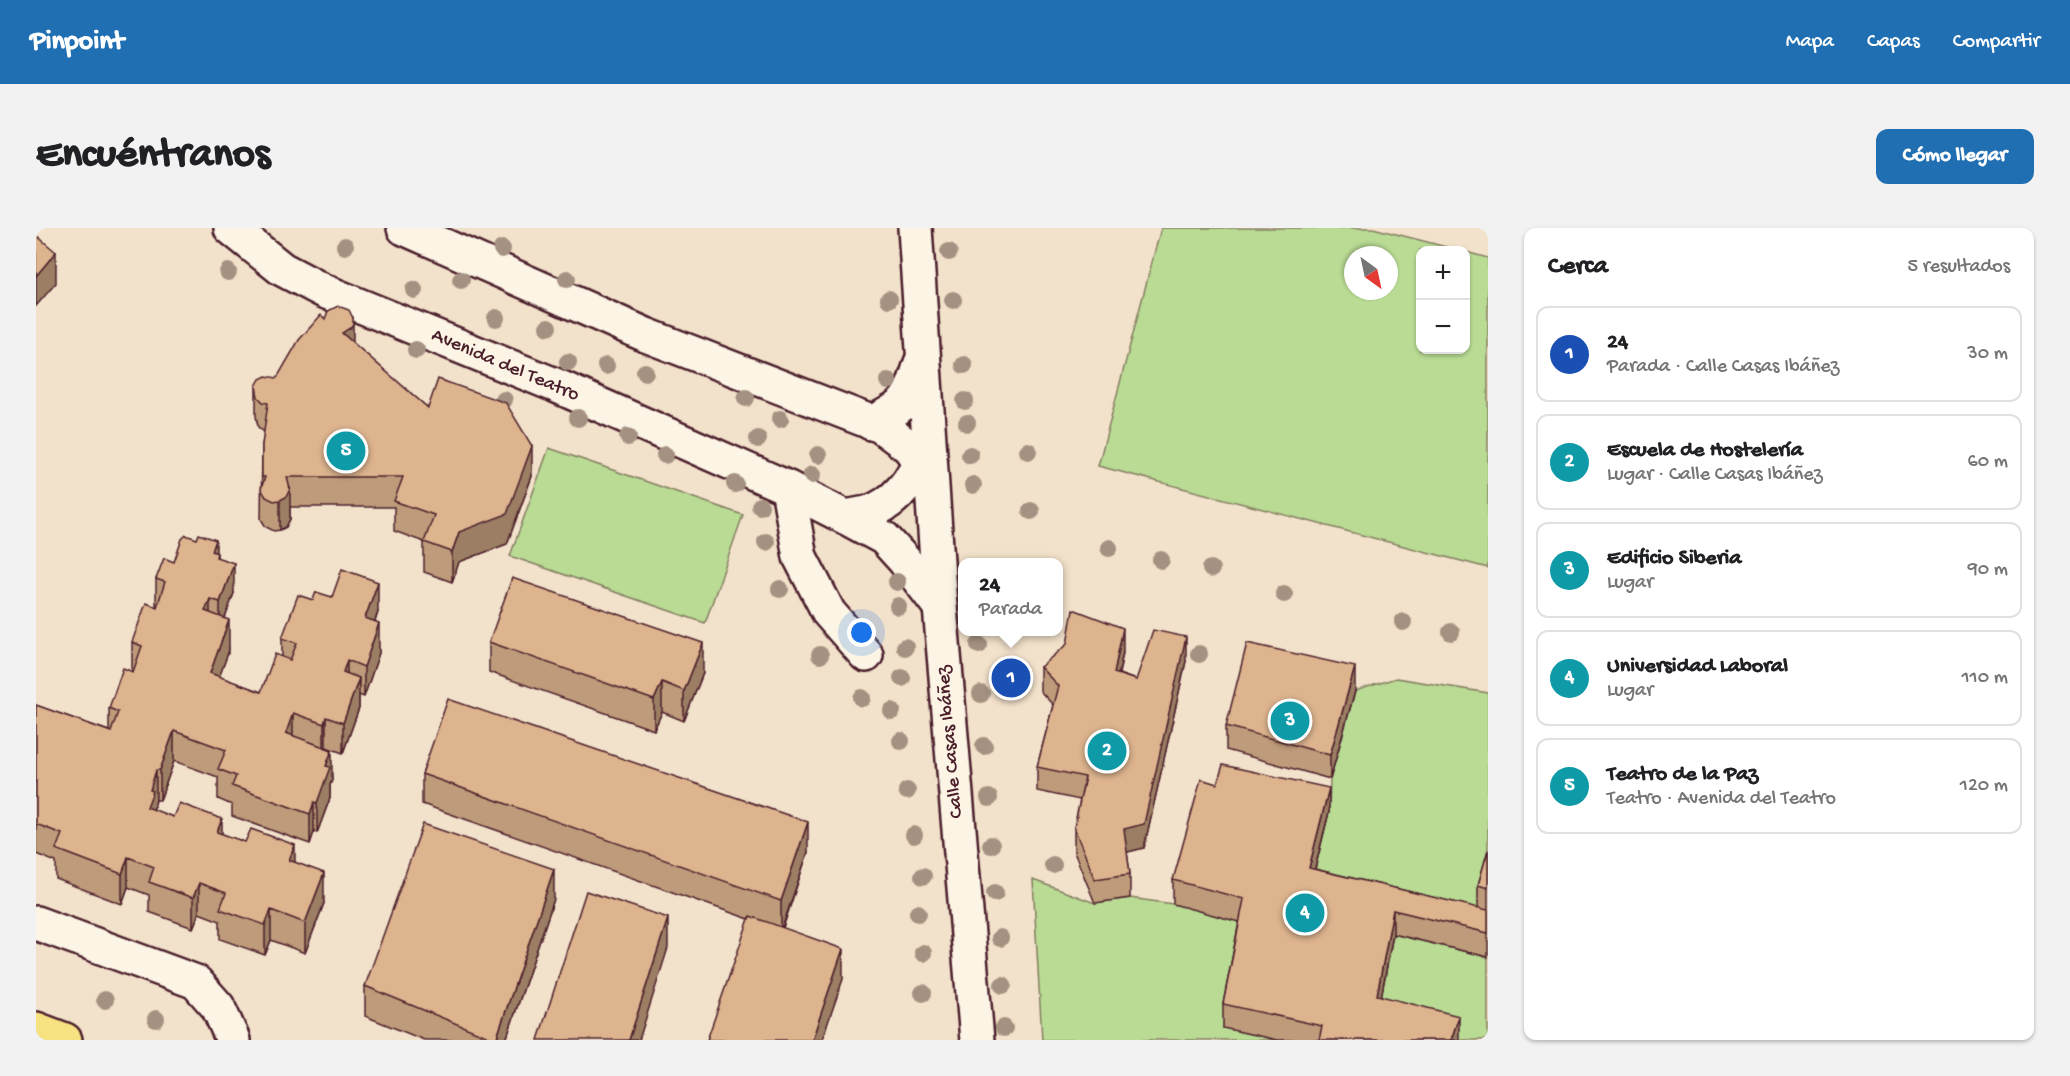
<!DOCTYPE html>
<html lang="es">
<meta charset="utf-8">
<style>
:root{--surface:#fff;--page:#f2f2f2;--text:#202124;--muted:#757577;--line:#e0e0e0;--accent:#1f6fb2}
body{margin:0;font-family:"Gochi Hand",sans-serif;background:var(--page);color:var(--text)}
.controls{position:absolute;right:18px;top:18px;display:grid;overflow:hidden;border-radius:12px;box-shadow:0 2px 4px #0004}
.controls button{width:54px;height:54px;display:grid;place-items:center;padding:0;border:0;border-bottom:2px solid var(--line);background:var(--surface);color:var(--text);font:30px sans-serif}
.compass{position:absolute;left:1308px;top:18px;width:54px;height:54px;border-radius:50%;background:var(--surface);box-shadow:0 2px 4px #0004;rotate:147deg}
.you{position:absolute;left:826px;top:405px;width:21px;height:21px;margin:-15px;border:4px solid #fff;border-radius:50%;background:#1a73e8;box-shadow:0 0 0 9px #1a73e833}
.badge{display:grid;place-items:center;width:39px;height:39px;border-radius:50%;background:var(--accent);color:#fff;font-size:20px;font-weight:700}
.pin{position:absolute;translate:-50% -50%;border:3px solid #fff;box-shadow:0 2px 6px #0006}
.popup{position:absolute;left:922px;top:330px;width:105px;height:78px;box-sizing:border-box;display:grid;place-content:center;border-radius:12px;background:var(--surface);filter:drop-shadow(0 2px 4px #0005);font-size:20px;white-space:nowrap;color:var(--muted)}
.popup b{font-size:22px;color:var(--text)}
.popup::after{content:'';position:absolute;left:50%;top:100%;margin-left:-12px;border:12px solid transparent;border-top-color:var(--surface)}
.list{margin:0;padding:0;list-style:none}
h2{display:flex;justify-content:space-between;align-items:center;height:78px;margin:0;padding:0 24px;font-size:26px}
h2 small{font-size:20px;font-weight:400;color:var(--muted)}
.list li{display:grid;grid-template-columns:39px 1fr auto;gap:18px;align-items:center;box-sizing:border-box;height:96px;margin:0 12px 12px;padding:0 12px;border:2px solid var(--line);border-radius:12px}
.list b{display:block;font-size:22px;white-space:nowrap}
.list p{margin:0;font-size:20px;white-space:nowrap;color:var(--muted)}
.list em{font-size:20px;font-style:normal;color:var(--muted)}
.map{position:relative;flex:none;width:1452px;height:812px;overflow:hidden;border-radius:12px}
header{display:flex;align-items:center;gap:36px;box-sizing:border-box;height:84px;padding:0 30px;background:var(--accent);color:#fff}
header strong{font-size:28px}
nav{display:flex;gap:33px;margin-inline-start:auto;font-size:21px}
.intro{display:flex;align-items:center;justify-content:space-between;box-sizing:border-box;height:144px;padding:0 36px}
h1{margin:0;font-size:42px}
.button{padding:15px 27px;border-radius:12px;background:var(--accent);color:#fff;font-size:21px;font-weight:700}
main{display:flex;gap:36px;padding:0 36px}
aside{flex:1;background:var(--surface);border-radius:12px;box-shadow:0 2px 4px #0004}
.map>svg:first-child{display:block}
.green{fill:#b9db94;stroke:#827d60;stroke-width:1.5;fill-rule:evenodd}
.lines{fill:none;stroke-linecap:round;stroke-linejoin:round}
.minor-casing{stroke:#4a1f2b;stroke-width:38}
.major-casing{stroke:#4a1f2b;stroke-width:38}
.minor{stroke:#fcf5e5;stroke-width:33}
.major{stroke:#f7e281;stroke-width:33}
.tree{fill:#a59181}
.wall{fill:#be9b7a;stroke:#4a1f2b;stroke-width:1.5}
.shaded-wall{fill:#9b7e63;stroke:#4a1f2b;stroke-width:1.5}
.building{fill:#ddb48e;stroke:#4a1f2b;stroke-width:1.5}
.labels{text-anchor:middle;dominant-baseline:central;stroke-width:4.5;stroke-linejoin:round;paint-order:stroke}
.street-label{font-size:20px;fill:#4a1f2b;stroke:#fcf5e5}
</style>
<header>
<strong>Pinpoint</strong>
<nav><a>Mapa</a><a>Capas</a><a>Compartir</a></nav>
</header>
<div class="intro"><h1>Encuéntranos</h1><a class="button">Cómo llegar</a></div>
<main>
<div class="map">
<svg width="1452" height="812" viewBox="0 0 1452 812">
<rect width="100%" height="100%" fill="#f3e2cb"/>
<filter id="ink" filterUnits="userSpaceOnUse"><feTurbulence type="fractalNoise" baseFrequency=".0167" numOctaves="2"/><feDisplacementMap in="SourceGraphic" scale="12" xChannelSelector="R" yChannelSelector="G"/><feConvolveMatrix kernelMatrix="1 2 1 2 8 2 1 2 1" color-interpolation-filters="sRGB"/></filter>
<g filter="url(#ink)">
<g class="green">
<path d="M1125,0H1337L1422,22H1384V122H1430V24L1452,30V340L1062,238ZM1317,27H1353V63H1317Z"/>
<polygon points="513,220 707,287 669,395 474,328"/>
<polygon points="1360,450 1452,465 1452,646 1442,681 1273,664 1293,584 1294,551 1319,463"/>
<polygon points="997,652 1059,675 1094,670 1137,676 1208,695 1187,800 1241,812 1006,812"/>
<polygon points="1357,706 1452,729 1452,812 1423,812 1341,791"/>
</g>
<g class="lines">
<defs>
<g id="minor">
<polyline points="195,0 246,41 288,63 519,157 752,260 809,289 848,310 868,332 904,379"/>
<polyline points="368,0 610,107 845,198 873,219 895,250"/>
<polyline points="879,0 904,379 941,812"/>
<path d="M835,195C872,177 873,173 885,135"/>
<polyline points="752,260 764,329 793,385 830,427"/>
<path d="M809,289C819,287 832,286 841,281C868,268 881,242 892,216"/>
<polyline points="0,695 160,754 182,779 197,812"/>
</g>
<polyline id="major" points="0,801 29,812"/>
</defs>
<use href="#minor" class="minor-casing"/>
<use href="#major" class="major-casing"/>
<use href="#minor" class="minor"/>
<use href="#major" class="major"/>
</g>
<g class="tree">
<circle cx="309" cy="18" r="9"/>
<circle cx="466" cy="21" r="9"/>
<circle cx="913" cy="24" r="9"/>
<circle cx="192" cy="44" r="9"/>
<circle cx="531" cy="51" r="9"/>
<circle cx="425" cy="52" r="9"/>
<circle cx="378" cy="62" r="9"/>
<circle cx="853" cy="71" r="9"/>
<circle cx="917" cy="72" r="9"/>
<circle cx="460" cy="90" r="9"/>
<circle cx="512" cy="99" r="9"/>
<circle cx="380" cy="122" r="9"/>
<circle cx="532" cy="134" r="9"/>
<circle cx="928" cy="137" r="9"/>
<circle cx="570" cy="138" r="9"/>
<circle cx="609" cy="144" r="9"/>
<circle cx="852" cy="153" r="9"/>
<circle cx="710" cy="170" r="9"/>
<circle cx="468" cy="172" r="9"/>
<circle cx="929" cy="173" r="9"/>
<circle cx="542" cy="190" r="9"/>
<circle cx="744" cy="191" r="9"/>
<circle cx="931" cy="195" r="9"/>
<circle cx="592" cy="209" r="9"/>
<circle cx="722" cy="211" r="9"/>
<circle cx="992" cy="223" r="9"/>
<circle cx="629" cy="227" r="9"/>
<circle cx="782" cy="227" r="9"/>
<circle cx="934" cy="227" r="9"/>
<circle cx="776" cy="247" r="9"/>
<circle cx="699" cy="256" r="9"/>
<circle cx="937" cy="257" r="9"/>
<circle cx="724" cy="278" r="9"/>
<circle cx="995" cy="283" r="9"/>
<circle cx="730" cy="314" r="9"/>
<circle cx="1073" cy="320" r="9"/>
<circle cx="1125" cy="332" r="9"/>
<circle cx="1175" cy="341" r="9"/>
<circle cx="861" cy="354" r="9"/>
<circle cx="744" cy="361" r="9"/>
<circle cx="1248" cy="366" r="9"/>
<circle cx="862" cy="378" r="9"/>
<circle cx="1367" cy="394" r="9"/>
<circle cx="1415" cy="404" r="9"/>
<circle cx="943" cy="417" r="9"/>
<circle cx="869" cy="419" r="9"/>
<circle cx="1163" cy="426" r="9"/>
<circle cx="784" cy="427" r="9"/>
<circle cx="866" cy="450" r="9"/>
<circle cx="945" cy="466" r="9"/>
<circle cx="826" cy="470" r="9"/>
<circle cx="856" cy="483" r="9"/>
<circle cx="865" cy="513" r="9"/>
<circle cx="948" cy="518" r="9"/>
<circle cx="871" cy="563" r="9"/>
<circle cx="953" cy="570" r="9"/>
<circle cx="878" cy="607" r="9"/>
<circle cx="955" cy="617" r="9"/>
<circle cx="1017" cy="637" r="9"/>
<circle cx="887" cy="648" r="9"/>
<circle cx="959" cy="665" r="9"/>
<circle cx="882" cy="685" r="9"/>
<circle cx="964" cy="710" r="9"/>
<circle cx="887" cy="725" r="9"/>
<circle cx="967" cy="757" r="9"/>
<circle cx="887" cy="765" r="9"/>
<circle cx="69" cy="772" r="9"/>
<circle cx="120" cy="791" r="9"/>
<circle cx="968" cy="800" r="9"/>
</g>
<g class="wall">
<polygon points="317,115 392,180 496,248 471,316 423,334 416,354 388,344 388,314 358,303 358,279 254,279 254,291 250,299 244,302 238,303 230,299 225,291 226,217 228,204 222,199 220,188 220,158 241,150"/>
<polygon points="161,311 180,325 181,330 198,365 189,390 193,422 183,449 225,464 246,429 246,410 277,372 342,384 339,394 343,425 328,469 323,467 323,480 307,525 290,519 296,552 294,557 294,570 281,605 278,604 274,616 196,588 196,577 182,571 182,549 138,533 124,572 120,572 117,582 186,606 259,634 288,675 269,725 235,712 229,727 184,711 184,693 163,685 157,700 113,684 113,667 92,659 86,676 20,651 20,634 0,626 0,477 73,503 73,480 96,444 96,414 120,379 120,351"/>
<polygon points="453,414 667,445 648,493 626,484 618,502 453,444"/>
<polygon points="1087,424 1083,446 1100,452 1150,433 1108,620 1091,624 1094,646 1094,670 1059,675 1038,624 1038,600 1044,572 1001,563 1001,539 1017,477 1004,463 1004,439"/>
<polygon points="1319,463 1294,551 1190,522 1190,498"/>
<polygon points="386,546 772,624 747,700 807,751 713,691 386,576"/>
<polygon points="1293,584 1279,641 1442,680 1442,657 1452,622 1452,729 1357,706 1345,768 1423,812 1241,812 1187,800 1187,776 1203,694 1137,676 1137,652"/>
<polygon points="518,671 470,812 388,812 329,788 329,758"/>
</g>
<g class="shaded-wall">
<polygon points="20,24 20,55 0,78 0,48"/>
<polygon points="317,90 317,120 306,105"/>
<polygon points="496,218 496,248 471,316 423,334 416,354 416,324 423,304"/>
<polygon points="254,261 254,291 250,299 244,302 244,272"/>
<polygon points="180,312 180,328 181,325 181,355 176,323"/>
<polygon points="198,335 198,365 184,404 184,374"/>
<polygon points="342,354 342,384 329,420 329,390"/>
<polygon points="174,371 174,401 169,383"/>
<polygon points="193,392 193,422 174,475 174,445"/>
<polygon points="343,395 343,425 328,469 328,439"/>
<polygon points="1087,400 1087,424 1078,469 1078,445"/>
<polygon points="1150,409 1150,433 1108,620 1088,625 1088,601"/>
<polygon points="667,415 667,445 648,493 648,463"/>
<polygon points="311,432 311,462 307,444"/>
<polygon points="1319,439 1319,463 1294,551 1294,527"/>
<polygon points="323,450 323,480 307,525 307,495"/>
<polygon points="626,454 626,484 618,502 618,472"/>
<polygon points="257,485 257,515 250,505"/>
<polygon points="290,489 290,519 288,526 288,496"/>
<polygon points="138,503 138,533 124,572 124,542"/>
<polygon points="296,522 296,552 294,557 294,570 281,605 281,575 290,538"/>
<polygon points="120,542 120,572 117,583 111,579 114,562"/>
<polygon points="1293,560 1293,584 1273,664 1273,640"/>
<polygon points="278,574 278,604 274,616 274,586"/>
<polygon points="186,591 186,621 181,604"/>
<polygon points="772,594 772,624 745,703 745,673"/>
<polygon points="259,617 259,647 253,632"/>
<polygon points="92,629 92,659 86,676 86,646"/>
<polygon points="518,641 518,671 470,812 460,812"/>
<polygon points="288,645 288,675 269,725 269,695"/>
<polygon points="163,655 163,685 157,700 157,670"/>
<polygon points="235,682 235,712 229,727 229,697"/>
<polygon points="1357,682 1357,706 1341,791 1341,767"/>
<polygon points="632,690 632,720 603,812 593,812"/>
<polygon points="807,721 807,751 786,812 776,812"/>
<polygon points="1423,788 1423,812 1415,812"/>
</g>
<g class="building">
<polygon points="0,7 20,24 0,48"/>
<polygon points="302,78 313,82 317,90 317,96 314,100 306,105 392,180 402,151 470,175 496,218 471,286 423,304 416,324 388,314 398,287 358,273 367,249 251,249 254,261 250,269 244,272 238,273 230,269 225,261 229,249 226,249 226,217 232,175 227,174 222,169 220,158 224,151 230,148 241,150 263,112 285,87 289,91 292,83"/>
<polygon points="163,306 180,312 176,323 181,325 180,329 198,335 184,374 174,371 169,383 193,392 174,445 225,464 239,426 254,432 261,415 246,410 262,367 277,372 280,364 296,369 306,341 342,354 329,390 343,395 328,439 311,432 307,444 323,450 307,495 290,489 288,496 257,485 250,505 296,522 290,538 294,539 281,575 278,574 274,586 196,558 200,548 182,541 190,522 138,503 124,542 120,542 114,562 117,563 111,579 137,589 143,575 186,591 181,604 209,614 215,601 259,617 253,632 288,645 269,695 235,682 229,697 184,681 190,665 163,655 157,670 113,654 118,639 92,629 86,646 20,621 26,606 0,596 0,477 75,504 82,484 73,480 87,440 97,444 106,418 96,414 110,375 121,379 129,354 120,351 128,330 138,334 146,311 150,307 161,311"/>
<polygon points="476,350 667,415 648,463 626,454 618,472 453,414"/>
<polygon points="1037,381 1087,400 1078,445 1100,452 1117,402 1150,409 1108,596 1088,601 1094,646 1059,651 1038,600 1049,549 1001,539 1022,458 1004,439 1031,416"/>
<polygon points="1211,415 1319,439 1294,527 1190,498"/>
<polygon points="412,471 772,594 745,673 386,546"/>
<polygon points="1187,537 1293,560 1273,640 1452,682 1452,705 1357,682 1341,767 1423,788 1415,812 1283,812 1286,798 1187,776 1208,671 1137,652 1165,551 1181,556"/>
<polygon points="387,596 518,641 460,812 329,758"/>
<polygon points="1452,622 1452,660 1442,657"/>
<polygon points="550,663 632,690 593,812 502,812"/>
<polygon points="714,688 807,721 776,812 671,812"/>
</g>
</g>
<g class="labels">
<g class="street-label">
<text transform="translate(469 138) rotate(23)">Avenida del Teatro</text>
<text transform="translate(915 514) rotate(-95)">Calle Casas Ibáñez</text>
</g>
</g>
</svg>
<div class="controls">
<button>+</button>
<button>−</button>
</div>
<svg class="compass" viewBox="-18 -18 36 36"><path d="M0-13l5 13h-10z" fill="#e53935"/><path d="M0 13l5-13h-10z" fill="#757577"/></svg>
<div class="you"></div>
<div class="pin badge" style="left:975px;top:450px;background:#1a4fb4">1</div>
<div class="popup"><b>24</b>Parada</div>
<div class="pin badge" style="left:1071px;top:523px;background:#0f9aa8">2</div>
<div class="pin badge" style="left:1254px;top:493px;background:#0f9aa8">3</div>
<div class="pin badge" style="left:1269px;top:685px;background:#0f9aa8">4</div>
<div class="pin badge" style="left:310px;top:223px;background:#0f9aa8">5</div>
</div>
<aside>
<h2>Cerca<small>5 resultados</small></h2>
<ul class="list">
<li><span class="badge" style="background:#1a4fb4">1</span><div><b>24</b><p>Parada · Calle Casas Ibáñez</p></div><em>30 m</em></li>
<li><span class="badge" style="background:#0f9aa8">2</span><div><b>Escuela de Hostelería</b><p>Lugar · Calle Casas Ibáñez</p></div><em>60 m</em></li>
<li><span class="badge" style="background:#0f9aa8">3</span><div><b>Edificio Siberia</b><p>Lugar</p></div><em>90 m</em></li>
<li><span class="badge" style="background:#0f9aa8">4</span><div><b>Universidad Laboral</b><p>Lugar</p></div><em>110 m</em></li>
<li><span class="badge" style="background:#0f9aa8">5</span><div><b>Teatro de la Paz</b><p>Teatro · Avenida del Teatro</p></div><em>120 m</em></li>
</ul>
</aside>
</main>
